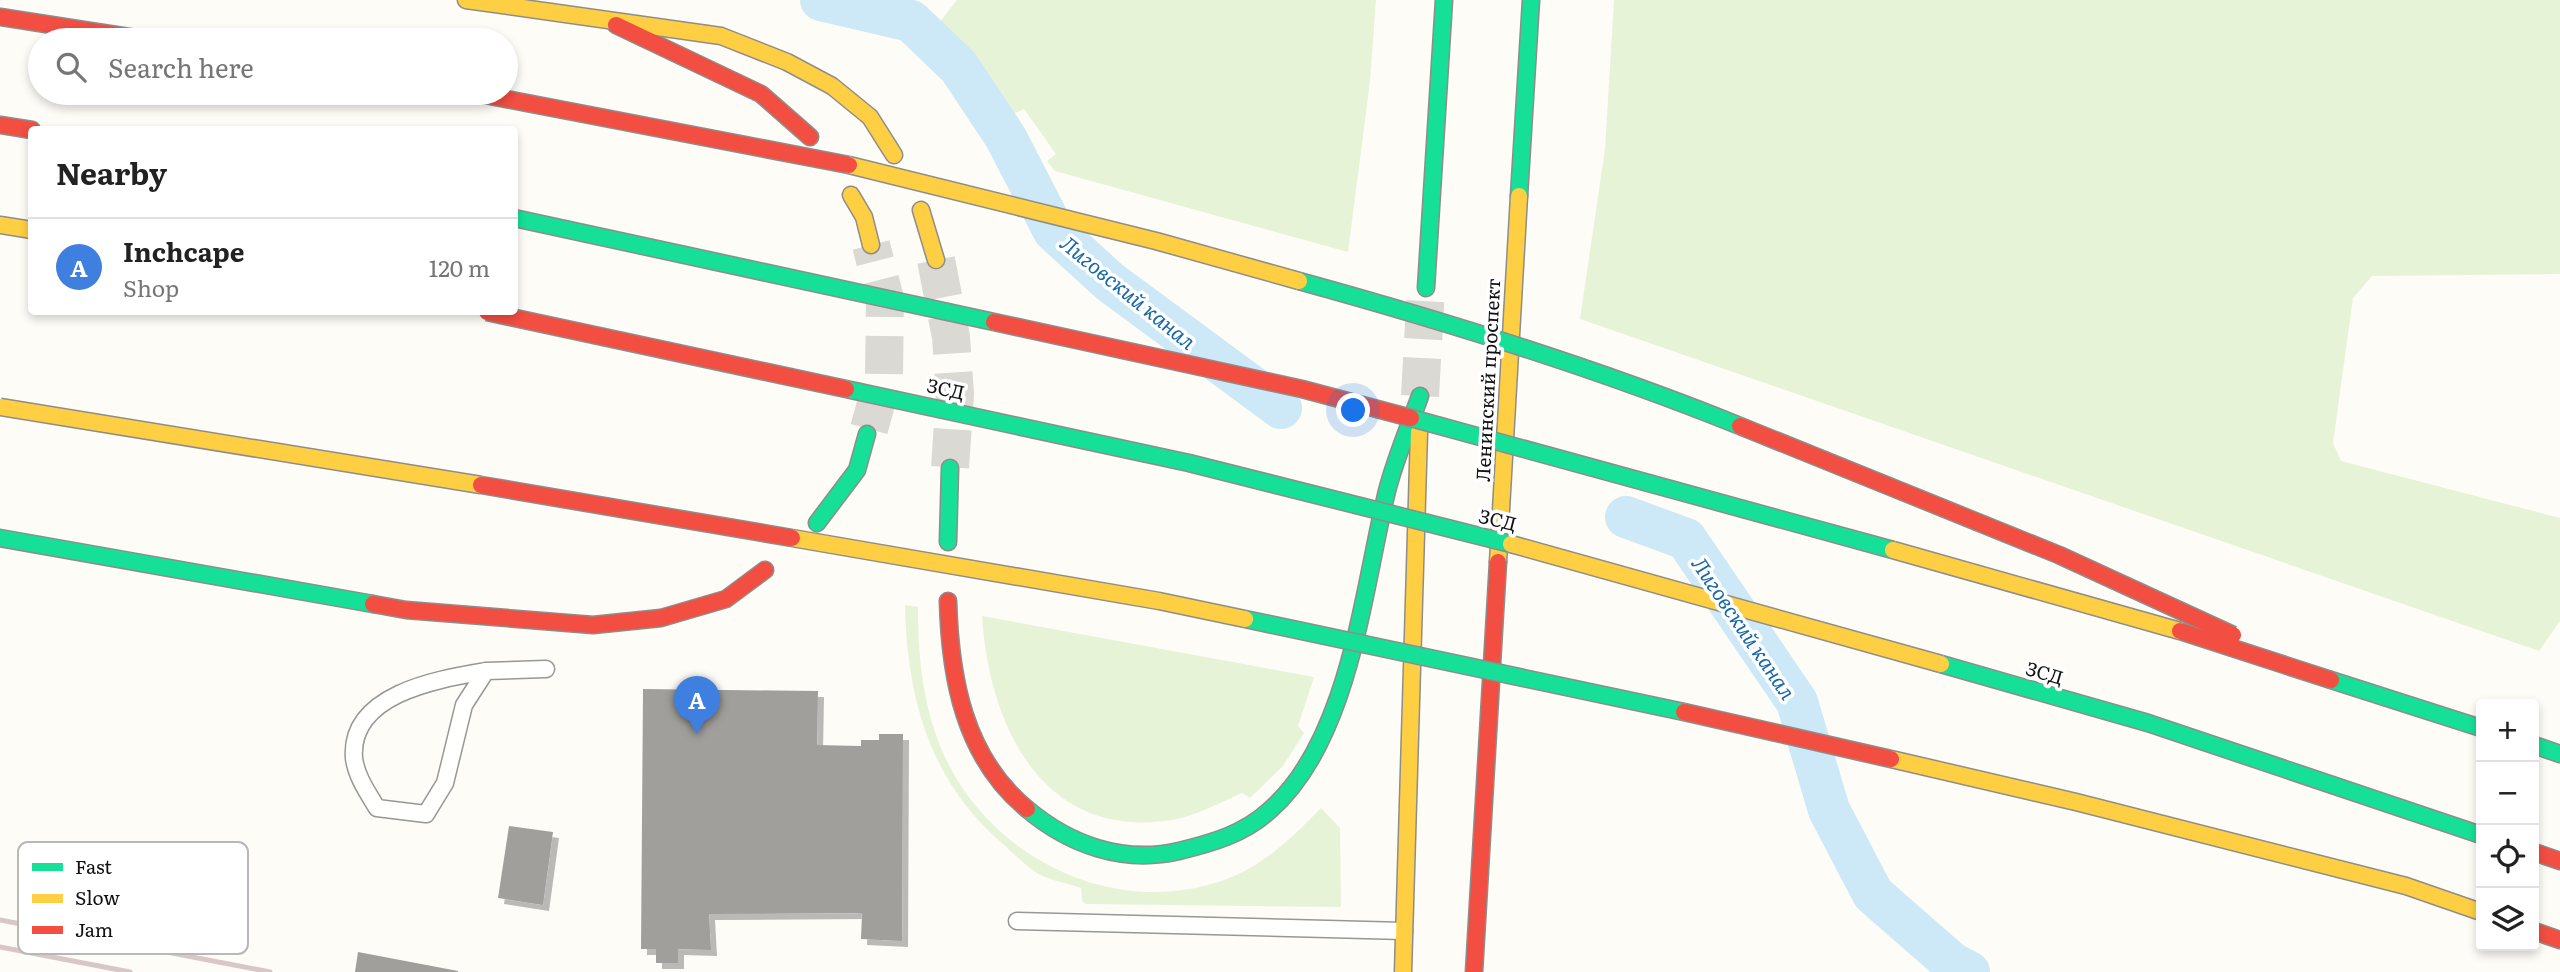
<!DOCTYPE html>
<meta charset="utf-8">
<style>
:root{--surface:#fff;--page:#f6f6f6;--text:#222;--muted:#767676;--line:#e0e0e0;--accent:#7c3aed}
body{margin:0;font-family:Literata,serif;background:var(--page);color:var(--text)}
.controls{position:absolute;right:21px;bottom:21px;display:grid;overflow:hidden;border-radius:7px;box-shadow:0 4px 10px #0003}
.controls button{width:63px;height:63px;display:grid;place-items:center;padding:0;border:0;border-bottom:2px solid var(--line);background:var(--surface);color:var(--text);font:35px sans-serif}
.you{position:absolute;left:1354px;top:411px;width:24px;height:24px;margin:-18px;border:5px solid #fff;border-radius:50%;background:#1a73e8;box-shadow:0 0 0 10px #1a73e833}
.badge{display:grid;place-items:center;width:46px;height:46px;border-radius:50%;background:var(--accent);color:#fff;font-size:23px;font-weight:700}
.pin{position:absolute;translate:-50% -58px;filter:drop-shadow(0 2px 4px #0008)}
.pin::after{content:'';position:absolute;top:37px;width:24px;height:21px;background:inherit;clip-path:polygon(0 0,100% 0,50% 100%)}
.list{margin:0;padding:0;list-style:none}
h2{display:flex;justify-content:space-between;align-items:center;height:91px;margin:0;padding:0 28px;font-size:30px}
h2 small{font-size:23px;font-weight:400;color:var(--muted)}
.list li{display:grid;grid-template-columns:46px 1fr auto;gap:21px;align-items:center;box-sizing:border-box;height:98px;padding:0 28px;border-top:2px solid var(--line)}
.list b{display:block;font-size:26px;white-space:nowrap}
.list p{margin:0;font-size:23px;white-space:nowrap;color:var(--muted)}
.list em{font-size:23px;font-style:normal;color:var(--muted)}
.icon{flex:none;width:38px;height:38px;fill:none;stroke:currentColor;stroke-width:2;stroke-linecap:round;stroke-linejoin:round}
.map{position:relative;flex:none;width:2560px;height:972px;overflow:hidden}
.search{position:absolute;background:var(--surface);box-shadow:0 4px 10px #0003;left:28px;top:28px;width:490px;height:77px;display:flex;align-items:center;gap:18px;box-sizing:border-box;padding:0 24px;border-radius:38px;color:var(--muted);font-size:26px}
.panel{position:absolute;background:var(--surface);box-shadow:0 4px 10px #0003;left:28px;top:126px;width:490px;height:189px;border-radius:7px}
.map>svg:first-child{display:block}
.green{fill:#e7f3d7}
.lines{fill:none;stroke-linecap:round;stroke-linejoin:round}
.canal{stroke:#cde8f7;stroke-width:42}
.building{fill:#a19f9c;filter:url(#shadow)}
.secondary-tunnel{stroke:#dad9d4;stroke-width:38;stroke-dasharray:38 19;stroke-linecap:butt}
.primary-tunnel{stroke:#dad9d4;stroke-width:38;stroke-dasharray:38 19;stroke-linecap:butt}
.lane-casing{stroke:#979795;stroke-width:19}
.fast-casing{stroke:#8e8d8b;stroke-width:19}
.slow-casing{stroke:#8e8d8b;stroke-width:19}
.jam-casing{stroke:#8e8d8b;stroke-width:19}
.lane{stroke:#fffffe;stroke-width:16}
.fast{stroke:#16e098;stroke-width:16}
.slow{stroke:#ffcf43;stroke-width:16}
.jam{stroke:#f24e42;stroke-width:16}
.rail{stroke:#d9c6c7;stroke-width:5}
.fast-bridge-casing{stroke:#8e8d8b;stroke-width:19;stroke-linecap:butt}
.slow-bridge-casing{stroke:#8e8d8b;stroke-width:19;stroke-linecap:butt}
.jam-bridge-casing{stroke:#8e8d8b;stroke-width:19;stroke-linecap:butt}
.fast-bridge{stroke:#16e098;stroke-width:16}
.slow-bridge{stroke:#ffcf43;stroke-width:16}
.jam-bridge{stroke:#f24e42;stroke-width:16}
.labels{text-anchor:middle;dominant-baseline:central;stroke-width:7;stroke-linejoin:round;paint-order:stroke}
.street-label{font-size:19px;fill:#111;stroke:#fff}
.water-label{font-size:21px;font-style:italic;fill:#1768a6;stroke:#fff}
.key{fill:#fff;stroke:#b8b8b8;stroke-width:2}
.key-label{font-size:19px;fill:#111}
</style>
<div class="map">
<svg width="2560" height="972" viewBox="0 0 2560 972">
<defs>
<filter id="shadow"><feDropShadow dx="6" dy="6" stdDeviation="0" flood-color="#0004"/></filter>
</defs>
<rect width="100%" height="100%" fill="#fdfcf7"/>
<g class="green">
<polygon points="957,0 1376,0 1370,81 1348,252 1055,171 1047,161 1056,154 1024,109 1013,114 939,23"/>
<polygon points="1614,0 2560,0 2560,274 2372,276 2353,298 2333,443 2341,461 2560,518 2560,621 2539,651 1580,319 1605,149"/>
<path d="M905,605L918,607C918,659 923,709 945,757C992,859 1115,919 1224,880C1263,866 1293,837 1321,808L1340,828L1341,907L1086,904L1082,901L1081,888C1068,883 1053,881 1040,875C1027,867 1014,854 1003,844C930,782 907,698 905,605Z"/>
<path d="M982,616L1314,677L1298,726L1304,733L1283,766L1250,798L1242,793C1219,803 1196,816 1172,820C1042,841 989,725 982,616Z"/>
</g>
<g class="lines">
<g class="canal">
<polyline points="821,0 911,21 959,67 1006,138 1054,231 1110,282 1281,408"/>
<polyline points="1626,517 1686,539 1797,702 1829,810 1873,894 1952,963 1969,972"/>
</g>
</g>
<g class="building">
<polygon points="643,689 818,691 817,745 861,746 861,740 879,740 879,734 903,734 902,941 861,939 862,913 709,914 711,950 678,949 678,963 656,963 656,949 641,949"/>
<polygon points="509,826 553,832 543,905 498,898"/>
<polygon points="358,952 458,971 458,972 355,972"/>
</g>
<g class="lines">
<polyline class="secondary-tunnel" points="869,429 884,375 885,299 871,245"/>
<g class="primary-tunnel">
<polyline points="936,260 951,337 955,394 950,468"/>
<polyline points="1420,396 1426,288"/>
</g>
<defs>
<g id="lane">
<path d="M486,671C440,679 349,693 354,758C356,776 368,793 377,808L426,814L445,783L464,705L486,671L546,669"/>
<polyline points="1017,921 1404,931"/>
</g>
<g id="fast">
<polyline points="1519,196 1531,0"/>
<polyline points="1426,288 1444,0"/>
<polyline points="817,523 857,470 867,434"/>
<polyline points="0,538 373,604"/>
<polyline points="948,542 950,468"/>
<polyline points="2331,680 2481,728"/>
<polyline points="2534,745 2560,754"/>
<path d="M1027,809C1070,845 1123,864 1179,851C1212,843 1244,834 1270,810C1350,740 1363,589 1387,491C1395,459 1409,427 1420,396"/>
</g>
<g id="slow">
<polyline points="466,0 721,36 787,62 832,86 870,117 894,155"/>
<polyline points="851,195 864,217 871,245"/>
<polyline points="921,210 936,260"/>
<polyline points="0,225 32,230"/>
<polyline points="1498,562 1519,196"/>
<polyline points="1403,972 1419,432"/>
</g>
<g id="jam">
<polyline points="0,17 148,40"/>
<polyline points="616,25 761,94 810,137"/>
<polyline points="0,125 32,130"/>
<path d="M948,601C950,678 964,757 1027,809"/>
<polyline points="373,604 406,610 593,625 661,618 726,599 765,570"/>
<polyline points="2534,852 2560,861"/>
<polyline points="2534,931 2560,940"/>
<polyline points="1474,972 1498,562"/>
</g>
</defs>
<use href="#lane" class="lane-casing"/>
<use href="#fast" class="fast-casing"/>
<use href="#slow" class="slow-casing"/>
<use href="#jam" class="jam-casing"/>
<use href="#lane" class="lane"/>
<use href="#fast" class="fast"/>
<use href="#slow" class="slow"/>
<use href="#jam" class="jam"/>
<g class="rail">
<polyline points="0,920 270,972"/>
<polyline points="0,947 130,972"/>
</g>
<defs>
<g id="fast-bridge">
<polyline points="514,218 994,322"/>
<path d="M1299,281C1448,322 1597,368 1740,426"/>
<polyline points="846,389 1189,463 1511,544"/>
<polyline points="1411,418 1893,550"/>
<polyline points="1245,619 1684,712"/>
<polyline points="1941,664 2148,723 2481,835"/>
</g>
<g id="slow-bridge">
<polyline points="849,165 1156,241 1299,281"/>
<polyline points="0,407 481,485"/>
<polyline points="792,538 1159,601 1245,619"/>
<polyline points="1511,544 1941,664"/>
<polyline points="1893,550 2180,631"/>
<polyline points="1891,759 2076,802 2406,886 2481,912"/>
</g>
<g id="jam-bridge">
<polyline points="475,93 849,165"/>
<polyline points="487,312 846,389"/>
<polyline points="994,322 1302,389 1411,418"/>
<polyline points="1740,426 2059,555 2233,635"/>
<polyline points="481,485 792,538"/>
<polyline points="2180,631 2331,680"/>
<polyline points="1684,712 1891,759"/>
</g>
</defs>
<use href="#fast-bridge" class="fast-bridge-casing"/>
<use href="#slow-bridge" class="slow-bridge-casing"/>
<use href="#jam-bridge" class="jam-bridge-casing"/>
<use href="#fast-bridge" class="fast-bridge"/>
<use href="#slow-bridge" class="slow-bridge"/>
<use href="#jam-bridge" class="jam-bridge"/>
</g>
<g class="labels">
<g class="street-label">
<text transform="translate(1487 380) rotate(-87)">Ленинский проспект</text>
<text transform="translate(946 388) rotate(12)">ЗСД</text>
<text transform="translate(1498 519) rotate(14)">ЗСД</text>
<text transform="translate(2045 672) rotate(16)">ЗСД</text>
</g>
<g class="water-label">
<text transform="translate(1129 291) rotate(39)">Лиговский канал</text>
<text transform="translate(1745 627) rotate(56)">Лиговский канал</text>
</g>
</g>
<rect x="18" y="842" width="230" height="112" rx="10" class="key"/>
<rect x="32" y="863" width="31" height="8" fill="#16e098"/>
<rect x="32" y="894" width="31" height="9" fill="#ffcf43"/>
<rect x="32" y="926" width="31" height="8" fill="#f24e42"/>
<g class="key-label">
<text x="75" y="874">Fast</text>
<text x="75" y="905">Slow</text>
<text x="75" y="937">Jam</text>
</g>
</svg>
<div class="controls">
<button>+</button>
<button>−</button>
<button><svg class="icon" aria-label="locate" viewBox="0 0 24 24"><circle cx="12" cy="12" r="6"/><path d="M12 2v4M12 18v4M2 12h4M18 12h4"/></svg></button>
<button><svg class="icon" aria-label="layers" viewBox="0 0 24 24"><path d="M12 4l9 5-9 5-9-5zM3 14l9 5 9-5"/></svg></button>
</div>
<div class="you"></div>
<div class="pin badge" style="left:697px;top:734px;background:#3f7fe0">A</div>
<div class="search"><svg class="icon" aria-label="search" viewBox="0 0 24 24"><circle cx="10" cy="10" r="6"/><path d="M15 15l6 6"/></svg>Search here</div>
<section class="panel">
<h2>Nearby<small></small></h2>
<ul class="list">
<li><span class="badge" style="background:#3f7fe0">A</span><div><b>Inchcape</b><p>Shop</p></div><em>120 m</em></li>
</ul>
</section>
</div>
